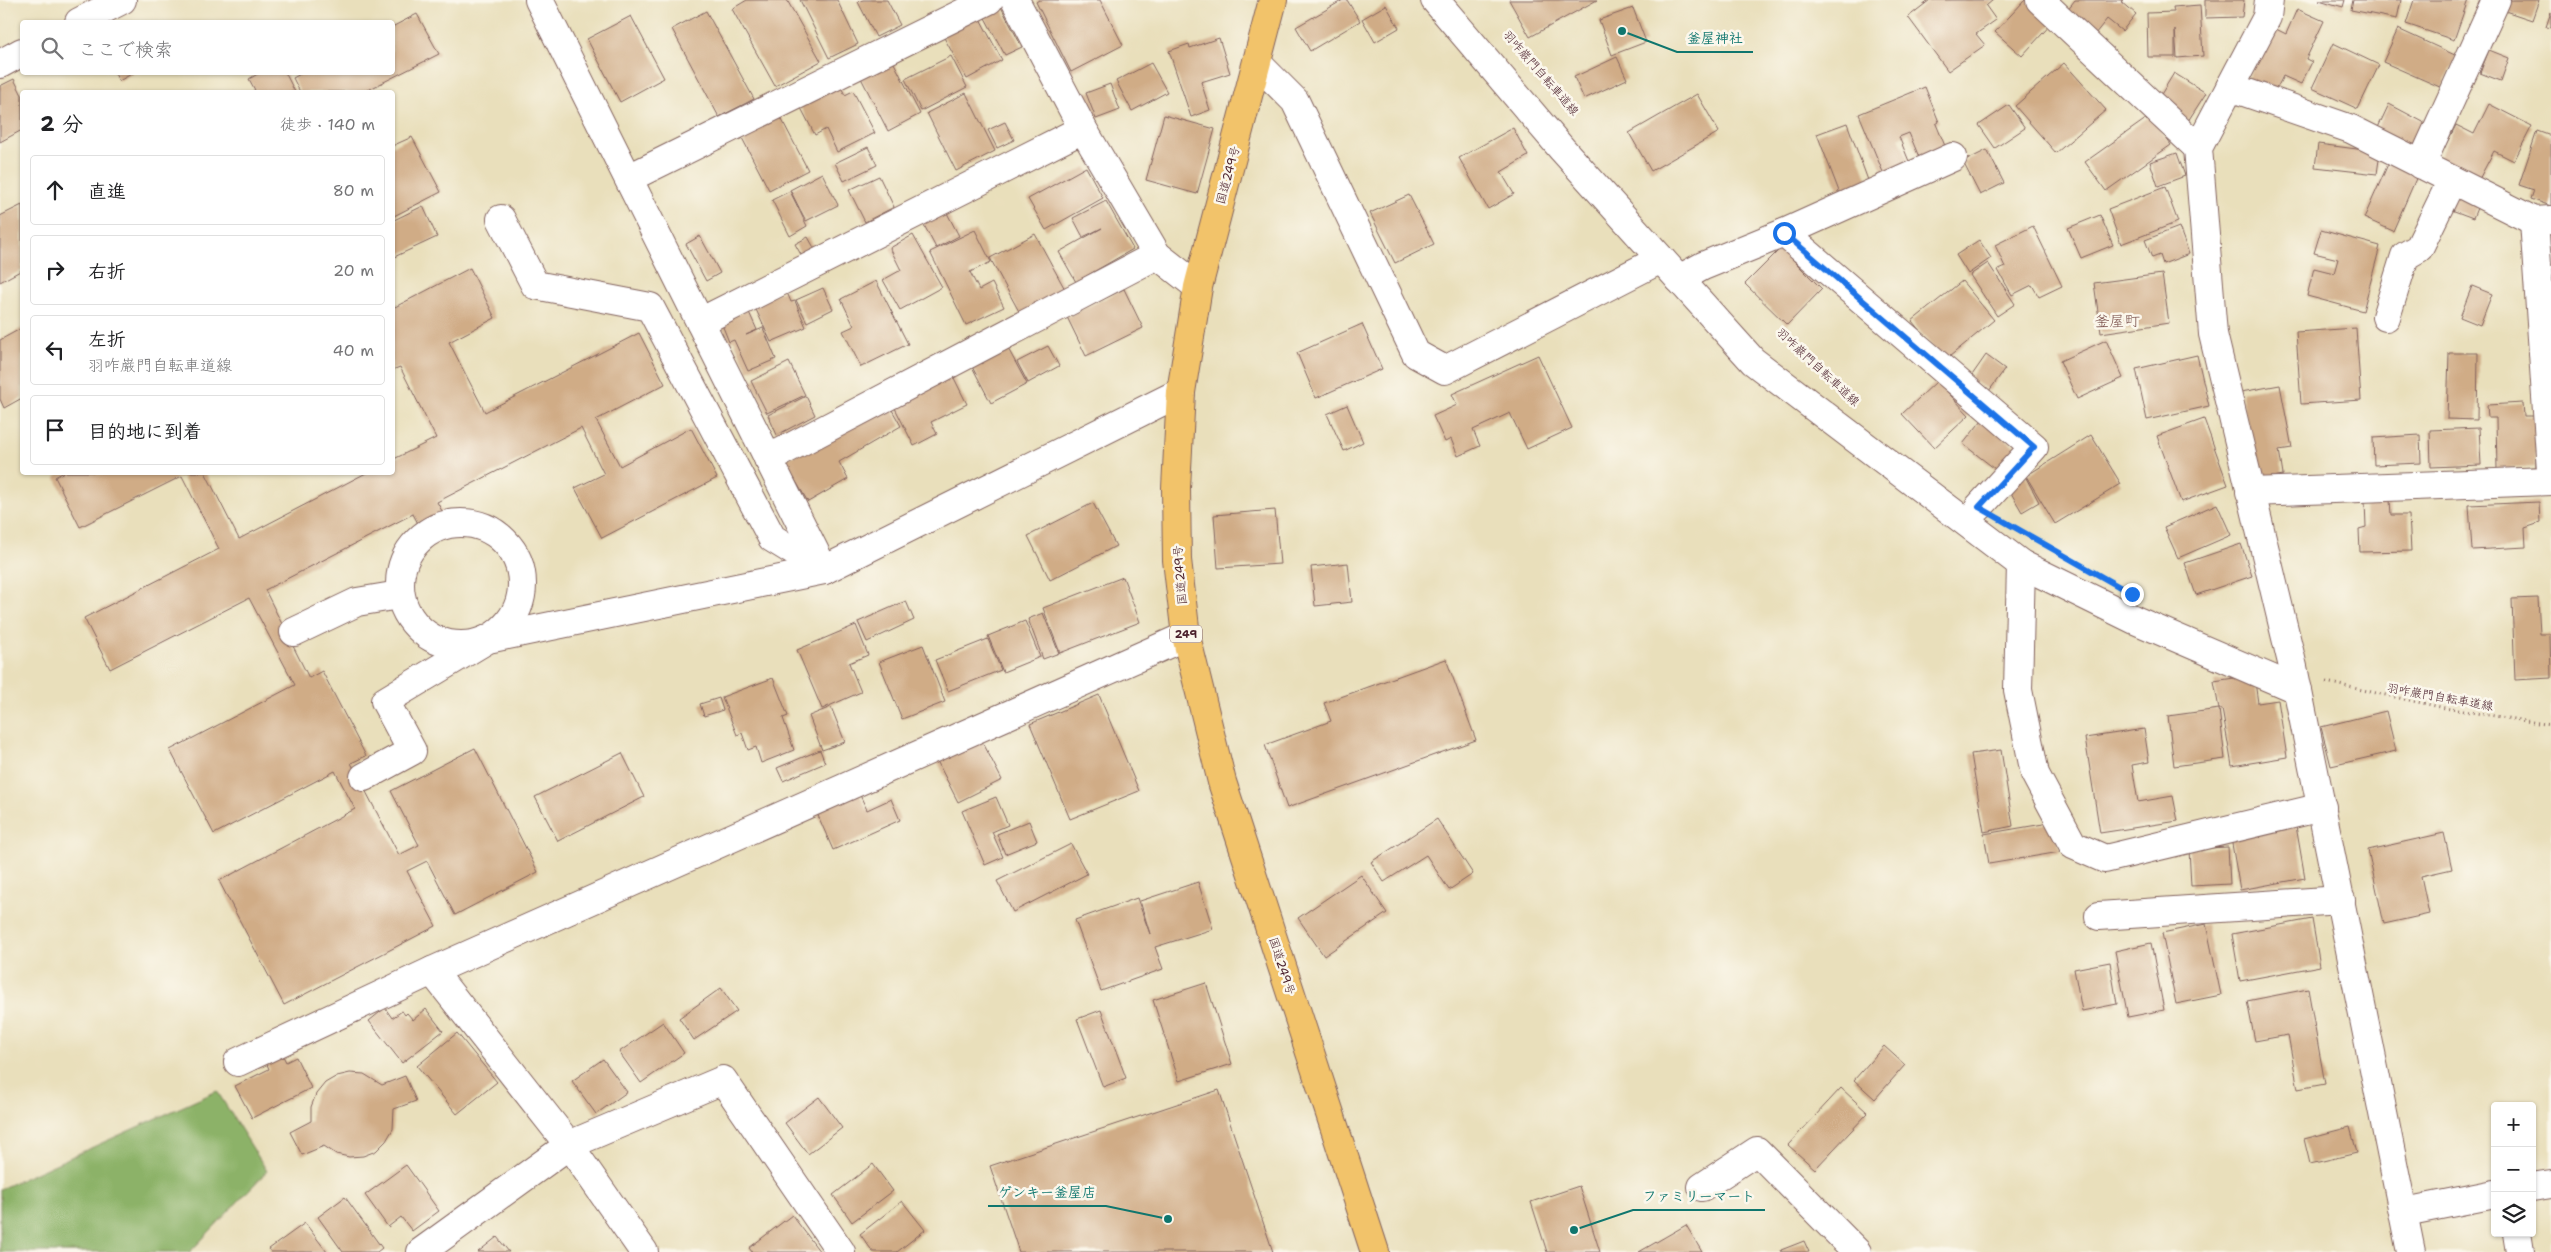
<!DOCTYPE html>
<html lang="ja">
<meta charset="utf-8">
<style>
:root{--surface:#fff;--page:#f6f6f6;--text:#202124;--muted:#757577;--line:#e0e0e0}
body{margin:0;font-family:"Shantell Sans","Klee One",sans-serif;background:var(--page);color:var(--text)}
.controls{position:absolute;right:15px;bottom:15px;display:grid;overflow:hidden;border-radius:5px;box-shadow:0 1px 4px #0004}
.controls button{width:45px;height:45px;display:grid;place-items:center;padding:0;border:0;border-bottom:1px solid var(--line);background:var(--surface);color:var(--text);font:25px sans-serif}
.stop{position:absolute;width:15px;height:15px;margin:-11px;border:4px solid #1a73e8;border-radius:50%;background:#fff}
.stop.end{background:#1a73e8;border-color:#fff;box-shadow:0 1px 5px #0008}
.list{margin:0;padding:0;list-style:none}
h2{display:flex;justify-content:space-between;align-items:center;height:65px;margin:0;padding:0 20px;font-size:21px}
h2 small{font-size:16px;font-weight:400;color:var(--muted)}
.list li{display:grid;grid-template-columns:32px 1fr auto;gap:15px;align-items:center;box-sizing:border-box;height:70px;margin:0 10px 10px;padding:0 10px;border:1px solid var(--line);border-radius:5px}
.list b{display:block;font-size:19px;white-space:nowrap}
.list p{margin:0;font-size:16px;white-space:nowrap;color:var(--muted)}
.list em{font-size:16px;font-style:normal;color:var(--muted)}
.icon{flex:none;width:28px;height:28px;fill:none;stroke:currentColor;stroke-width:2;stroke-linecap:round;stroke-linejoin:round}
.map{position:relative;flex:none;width:2551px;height:1252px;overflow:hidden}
.search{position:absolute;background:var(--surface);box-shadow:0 1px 4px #0004;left:20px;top:20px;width:375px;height:55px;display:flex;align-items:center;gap:12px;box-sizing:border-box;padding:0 18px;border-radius:5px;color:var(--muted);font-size:19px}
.panel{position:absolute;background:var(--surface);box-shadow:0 1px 4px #0004;left:20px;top:90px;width:375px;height:385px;border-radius:5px}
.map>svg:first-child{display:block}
.forest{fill:#8cb267;stroke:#6b6849}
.building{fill:#d0ac86}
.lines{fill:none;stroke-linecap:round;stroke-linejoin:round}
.minor-casing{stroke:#82625d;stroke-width:30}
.highway-casing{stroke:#82625d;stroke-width:30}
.path{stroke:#82625d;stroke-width:3;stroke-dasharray:1 4;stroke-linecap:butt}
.minor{stroke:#fff;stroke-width:28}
.highway{stroke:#f2c36a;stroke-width:28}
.route{stroke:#1a73e8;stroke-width:6}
.labels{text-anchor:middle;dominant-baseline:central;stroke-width:5;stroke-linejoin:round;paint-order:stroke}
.shield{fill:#fbf7ec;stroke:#7f6065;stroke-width:1}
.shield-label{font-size:11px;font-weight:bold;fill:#4a1f2b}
.street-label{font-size:12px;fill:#4a1f2b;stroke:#fbf7ec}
.quarter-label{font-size:15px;fill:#79504b;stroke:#fbf7ec}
.leader{fill:none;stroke:#0f766e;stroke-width:2}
.callout-dot{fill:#0f766e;stroke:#fbf7ec;stroke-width:2}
.callout-label{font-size:14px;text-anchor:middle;font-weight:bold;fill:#0f766e;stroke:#fbf7ec;stroke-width:5;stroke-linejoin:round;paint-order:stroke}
</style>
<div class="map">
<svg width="2551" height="1252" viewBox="0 0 2551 1252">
<rect width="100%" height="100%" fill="#fbf7ec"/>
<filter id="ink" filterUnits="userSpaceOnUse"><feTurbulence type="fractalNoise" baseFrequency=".02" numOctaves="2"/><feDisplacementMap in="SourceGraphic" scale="10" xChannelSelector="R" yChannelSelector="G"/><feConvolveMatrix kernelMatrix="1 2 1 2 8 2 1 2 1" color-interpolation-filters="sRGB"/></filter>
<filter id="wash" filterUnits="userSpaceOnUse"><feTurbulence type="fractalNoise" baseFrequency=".0096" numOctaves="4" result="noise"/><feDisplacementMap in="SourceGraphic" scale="20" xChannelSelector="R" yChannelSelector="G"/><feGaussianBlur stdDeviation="1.12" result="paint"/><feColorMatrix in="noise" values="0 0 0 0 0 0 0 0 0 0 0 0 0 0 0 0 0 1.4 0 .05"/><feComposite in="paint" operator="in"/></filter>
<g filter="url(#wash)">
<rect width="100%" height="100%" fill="#e9dfbb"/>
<polygon class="forest" points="217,1091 267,1171 190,1252 0,1252 0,1189"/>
<g id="blocks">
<g class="building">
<polygon points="747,0 787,0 821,61 775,86 732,9"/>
<polygon points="800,0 837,0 858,44 829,58"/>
<polygon points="863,0 887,0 900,25 876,37 858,2"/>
<polygon points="1039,0 1100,0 1123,45 1071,72 1036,2"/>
<polygon points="1343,0 1347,0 1360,21 1310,51 1296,27"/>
<polygon points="1509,0 1597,0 1530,37"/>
<polygon points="1930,0 1993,0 1986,6 1996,20 1976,34 1985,45 1948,71 1908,17"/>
<polygon points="2025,0 2029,0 2053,22 2022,56 1995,32"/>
<polygon points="2075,0 2123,0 2121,1 2136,14 2122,31 2107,19 2095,34 2067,10"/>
<polygon points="2205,0 2244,0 2242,17 2205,18"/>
<polygon points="2319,0 2345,0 2343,7"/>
<polygon points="2353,0 2401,0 2397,19 2351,10"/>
<polygon points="2414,0 2468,0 2454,40 2406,24"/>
<polygon points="2505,0 2539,0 2532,20 2502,10"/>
<polygon points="1386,5 1399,28 1375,42 1362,19"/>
<polygon points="2200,5 2203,56 2177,58 2175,29 2175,57 2148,57 2147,13 2174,12 2173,7"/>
<polygon points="1001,7 1022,47 1005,55 984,16"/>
<polygon points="1633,8 1646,42 1612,55 1599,20"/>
<polygon points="2297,9 2324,21 2306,59 2312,62 2301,84 2283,76 2275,92 2247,79 2272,27 2286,34"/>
<polygon points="706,11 754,99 719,117 672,29"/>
<polygon points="2551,12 2551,28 2546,27"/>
<polygon points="417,14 439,54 364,92 300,92 293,78 304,72 392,72 392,27"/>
<polygon points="978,15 1002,60 967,79 942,34"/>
<polygon points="631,16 664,78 620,102 587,39"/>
<polygon points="2398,29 2457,56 2442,88 2383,62"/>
<polygon points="1219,38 1230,73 1201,82 1210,110 1191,117 1169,51 1189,44 1190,48"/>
<polygon points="2333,43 2379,65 2358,109 2312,88"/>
<polygon points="2489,50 2509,58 2501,81 2480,73"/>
<polygon points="951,56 967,87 921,111 905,79"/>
<polygon points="1617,57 1627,79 1584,99 1574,77"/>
<polygon points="893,61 920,114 888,131 861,78"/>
<polygon points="1151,63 1167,92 1132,111 1116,81"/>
<polygon points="2064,63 2106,110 2056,153 2015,106"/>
<polygon points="114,72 135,72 119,81"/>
<polygon points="261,72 285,72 295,92 251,92 255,90 249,79"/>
<polygon points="2174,73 2206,93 2188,121 2157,101"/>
<polygon points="14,79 22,95 22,130 0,142 0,86"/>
<polygon points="1110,84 1120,110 1096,119 1086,93"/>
<polygon points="840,85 845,95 853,91 875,133 837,152 826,129 815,135 800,106"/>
<polygon points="1925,87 1939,122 1936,124 1945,146 1919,157 1909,133 1899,137 1911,166 1885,177 1859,114"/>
<polygon points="966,93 995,151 956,171 927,113"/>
<polygon points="1697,94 1719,132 1651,171 1629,133"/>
<polygon points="2389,104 2425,123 2411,152 2375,134"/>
<polygon points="2489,104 2532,126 2514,161 2494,151 2477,183 2437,162 2456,125 2474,134"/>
<polygon points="2009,105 2025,128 1995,148 1979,125"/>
<polygon points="1164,115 1215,129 1197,194 1146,180"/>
<polygon points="780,116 808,170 769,190 741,136"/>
<polygon points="2150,116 2171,145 2106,191 2085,162"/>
<polygon points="1005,122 1014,140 997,148 988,130"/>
<polygon points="1847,123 1869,183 1840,194 1817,134"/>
<polygon points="1513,128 1528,156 1501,172 1514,194 1488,209 1459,158"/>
<polygon points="2537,131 2551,136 2551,206 2531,199 2534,190 2519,185"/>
<polygon points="412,137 441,192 392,217 392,146"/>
<polygon points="2318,144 2380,152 2377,174 2315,167"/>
<polygon points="868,147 877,165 844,181 835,163"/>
<polygon points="1987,150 2004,183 1980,195 1963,162"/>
<polygon points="2177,153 2185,176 2158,186 2150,162"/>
<polygon points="2389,162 2418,174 2393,231 2364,218"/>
<polygon points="1086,167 1103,198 1046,230 1028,199"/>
<polygon points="822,173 838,205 806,221 790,190"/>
<polygon points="879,176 894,207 865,222 849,190"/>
<polygon points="2165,187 2178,222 2121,244 2108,209"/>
<polygon points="2458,188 2481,198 2473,218 2449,209"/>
<polygon points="790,191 807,226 790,236 772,200"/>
<polygon points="1409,195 1434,244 1395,263 1370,213"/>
<polygon points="1106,201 1133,249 1076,282 1059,252 1102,228 1083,237 1073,218"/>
<polygon points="22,205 22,270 0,282 0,216"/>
<polygon points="423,206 437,237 392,258 392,221"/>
<polygon points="946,211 959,236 936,248 923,223"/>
<polygon points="2100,215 2113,245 2081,258 2068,228"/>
<polygon points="2033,226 2062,286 2039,297 2032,285 2012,295 1998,270 2005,267 1995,245"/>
<polygon points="2179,227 2189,254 2163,264 2160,255 2152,258 2145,240"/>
<polygon points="975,230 991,262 970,272 979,290 992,283 1004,307 966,325 930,252"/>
<polygon points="2321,230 2380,246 2363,311 2307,296 2314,268 2334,273 2338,259 2314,253"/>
<polygon points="1035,234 1067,293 1022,317 990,258"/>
<polygon points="913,235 942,287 900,310 883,280 901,270 890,248"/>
<polygon points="700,236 720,273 706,281 686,244"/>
<polygon points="808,237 817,253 804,260 795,244"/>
<polygon points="1979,240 1991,258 1968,274 1956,255"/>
<polygon points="1781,248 1822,289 1787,325 1745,284"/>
<polygon points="1988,263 2015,304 1997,316 1970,275"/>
<polygon points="470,268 495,318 449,342 485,412 639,333 665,384 596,420 620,466 691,428 717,478 602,538 575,488 604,474 581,428 437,502 447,520 423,533 413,514 265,590 309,678 322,671 366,756 351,763 399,855 419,845 391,791 475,748 538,872 455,915 427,861 407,871 436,926 284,1005 219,881 355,809 335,771 214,834 170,750 295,685 249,598 110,669 84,618 219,549 182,476 80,527 55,477 64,472 205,472 239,539 368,472 392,472 392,460 436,438 400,367 392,370 392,303 395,307"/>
<polygon points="2162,274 2169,323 2101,333 2094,283"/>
<polygon points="876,281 908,344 861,367 843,331 854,326 841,299"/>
<polygon points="1962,281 1994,320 1944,361 1912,321"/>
<polygon points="2472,286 2492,294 2480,325 2460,317"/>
<polygon points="823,288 833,309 807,322 796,300"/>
<polygon points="1124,289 1143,328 1086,356 1067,317"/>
<polygon points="786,290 791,302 795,301 806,327 771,342 753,303"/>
<polygon points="748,310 757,330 746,335 763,328 776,359 748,371 734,340 729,342 721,322"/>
<polygon points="1362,324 1382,369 1316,398 1297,353"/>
<polygon points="22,328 22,398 4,408 0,399 0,340"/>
<polygon points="2356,328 2361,400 2301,404 2296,332"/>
<polygon points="2106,340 2123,378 2077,399 2060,361"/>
<polygon points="1004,341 1027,384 991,403 968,359"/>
<polygon points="1048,346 1059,366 1028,383 1017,362"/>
<polygon points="2449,353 2478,353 2477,420 2447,419"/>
<polygon points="1538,355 1572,428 1527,449 1510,413 1473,430 1480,446 1458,456 1451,439 1445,442 1433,416 1457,405 1452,394"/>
<polygon points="1986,355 2005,369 1989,391 1970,378"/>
<polygon points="2197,355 2209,406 2147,420 2136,369"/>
<polygon points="789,362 805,395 767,413 751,381"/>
<polygon points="950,370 967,404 931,422 937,434 914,446 891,400"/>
<polygon points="1937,381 1969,415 1934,448 1902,414"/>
<polygon points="2280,385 2292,448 2279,450 2283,475 2258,480 2241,392"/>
<polygon points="806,396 815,415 777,435 768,415"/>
<polygon points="887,401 901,426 839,462 848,479 808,502 784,461"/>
<polygon points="2523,403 2524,416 2535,416 2536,467 2497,469 2496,418 2488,418 2487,405"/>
<polygon points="1347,405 1363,442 1344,451 1327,414"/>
<polygon points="2204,419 2228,485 2181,502 2157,436"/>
<polygon points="1982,420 2018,449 1999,472 1963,444"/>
<polygon points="2479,428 2481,465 2431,467 2430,430"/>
<polygon points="2091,435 2121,484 2055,524 2026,476"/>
<polygon points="2420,435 2421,463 2374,465 2373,438"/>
<polygon points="2025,476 2039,502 2022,512 2007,486"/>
<polygon points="2390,500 2391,515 2409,515 2411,551 2360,552 2359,529 2366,527 2365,501"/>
<polygon points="2539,502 2540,523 2525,528 2526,547 2472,550 2469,505"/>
<polygon points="1093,503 1116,546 1050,580 1028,536"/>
<polygon points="2217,504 2231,535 2178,558 2164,527"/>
<polygon points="1275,510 1280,564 1218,568 1214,515"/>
<polygon points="2241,544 2252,576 2196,595 2185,563"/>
<polygon points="1348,563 1352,602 1315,606 1311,567"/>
<polygon points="1123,577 1140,622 1060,653 1043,608"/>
<polygon points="2538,598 2540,634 2550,634 2551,678 2515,680 2512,599"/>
<polygon points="906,601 914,620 867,642 858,622"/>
<polygon points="1043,613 1059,653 1043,659 1028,619"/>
<polygon points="1025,621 1040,657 1003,672 988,636"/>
<polygon points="856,625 868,655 849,663 861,692 822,709 797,650"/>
<polygon points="988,639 1001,670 948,691 935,660"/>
<polygon points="923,645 945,702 902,719 879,662"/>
<polygon points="1446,659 1476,740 1287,808 1265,745 1331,721 1324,703"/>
<polygon points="2254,675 2258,703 2278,700 2287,757 2232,766 2222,709 2219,709 2214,681"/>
<polygon points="773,678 788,716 783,718 794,750 761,763 756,747 748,750 742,733 737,735 722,697"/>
<polygon points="1099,695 1139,791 1070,819 1030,724"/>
<polygon points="719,698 723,710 704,716 700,704"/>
<polygon points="831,707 845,742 822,750 809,716"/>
<polygon points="2219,709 2225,759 2174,766 2168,716"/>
<polygon points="2386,711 2396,751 2331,766 2321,727"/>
<polygon points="2144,729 2149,762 2132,765 2138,802 2173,796 2178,821 2100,833 2085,738"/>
<polygon points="978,733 1002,780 958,802 934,755"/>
<polygon points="820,750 825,763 783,781 777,768"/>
<polygon points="2001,750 2013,826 1984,832 1971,754"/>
<polygon points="622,753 644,797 558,841 535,797"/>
<polygon points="859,793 867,810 891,799 900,820 833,850 816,811"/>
<polygon points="996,797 1008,825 992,832 1003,857 985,865 962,811"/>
<polygon points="1437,819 1473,874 1449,890 1426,855 1384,882 1371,862"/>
<polygon points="1029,821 1037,841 1005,854 997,834"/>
<polygon points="2055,822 2060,852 1989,864 1984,834"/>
<polygon points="2296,826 2305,878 2240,890 2231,838"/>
<polygon points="2444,833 2452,869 2421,876 2429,914 2384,924 2368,850"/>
<polygon points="1071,844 1087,874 1013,912 997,881"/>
<polygon points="2228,847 2230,884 2191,886 2189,849"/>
<polygon points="1361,875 1387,913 1324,956 1298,918"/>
<polygon points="1198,882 1213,929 1155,947 1163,969 1101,991 1075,920 1137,898 1150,934 1140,901"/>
<polygon points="2312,919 2320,966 2240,981 2232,934"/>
<polygon points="2206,924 2221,995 2176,1004 2162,933"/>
<polygon points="2151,943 2164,1010 2128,1017 2115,951"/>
<polygon points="2110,962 2117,1004 2082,1011 2074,969"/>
<polygon points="1206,983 1232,1064 1179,1081 1153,1000"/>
<polygon points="721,988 737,1011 694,1040 679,1018"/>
<polygon points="2308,989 2325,1084 2298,1089 2288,1035 2255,1041 2247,1001"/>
<polygon points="385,1008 392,1018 402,1011 405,1015 407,1013 413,1020 426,1009 443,1031 402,1063 369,1021"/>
<polygon points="1101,1010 1126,1078 1103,1087 1077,1019"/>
<polygon points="663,1022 684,1053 641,1083 619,1052"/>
<polygon points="457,1033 497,1082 457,1114 417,1066"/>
<polygon points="1884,1046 1905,1065 1875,1099 1854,1080"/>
<polygon points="282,1054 286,1062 296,1057 311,1088 252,1118 235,1086 269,1069 266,1062"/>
<polygon points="603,1059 627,1092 596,1114 572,1081"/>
<polygon points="350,1073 364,1074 382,1085 405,1076 416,1101 394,1109 393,1129 386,1141 376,1151 363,1156 349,1157 336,1154 324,1146 302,1155 290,1132 311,1121 311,1107 316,1094 325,1083 337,1076"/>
<polygon points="1841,1088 1868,1113 1815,1169 1788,1145"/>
<polygon points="1219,1090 1273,1252 1019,1252 990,1166"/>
<polygon points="819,1097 842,1128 808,1154 785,1123"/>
<polygon points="2350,1127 2357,1153 2310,1164 2304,1139"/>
<polygon points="873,1164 893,1191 852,1222 833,1195"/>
<polygon points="406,1165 439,1211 412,1231 401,1217 388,1227 365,1195"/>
<polygon points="1579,1186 1600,1252 1547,1252 1531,1202"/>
<polygon points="345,1197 382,1248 377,1252 343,1252 318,1217"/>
<polygon points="902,1201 925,1230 897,1252 873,1252 860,1234"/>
<polygon points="792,1215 820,1252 752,1252 749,1248"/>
<polygon points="305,1223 327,1252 271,1252 269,1249"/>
<polygon points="1686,1225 1702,1252 1639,1252"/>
<polygon points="497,1237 509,1252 478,1252"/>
<polygon points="1804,1241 1809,1252 1782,1252 1781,1250"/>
</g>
</g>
</g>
<g filter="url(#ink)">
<use href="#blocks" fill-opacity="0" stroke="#82625d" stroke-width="1"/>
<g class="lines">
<defs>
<g id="minor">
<polyline points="539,0 824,570"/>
<polyline points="1015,0 1083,129 1157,255 1198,287"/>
<polyline points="1435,0 1562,149 1753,361 2021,564 2135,620 2298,690"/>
<polyline points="2040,0 2198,148"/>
<polyline points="2269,0 2267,17 2198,148 2213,334 2293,667 2411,1252"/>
<polyline points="79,22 122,0"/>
<polyline points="1257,63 1295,101 1416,354 1445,370 1661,259"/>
<polyline points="0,64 22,52"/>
<polyline points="2230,87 2351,129 2534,221 2551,220"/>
<polyline points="2421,165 2496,0"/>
<polyline points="629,178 989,0"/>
<polyline points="501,219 535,285 650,307 772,538 824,570"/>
<polyline points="2534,221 2551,470"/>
<polyline points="1784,233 2034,447 1979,507"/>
<polyline points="1679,279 1703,266 1784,233 1953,157"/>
<polyline points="2386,317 2405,256 2419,248 2452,180"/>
<polyline points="700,322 1083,129"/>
<polyline points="768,459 1157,255"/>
<polyline points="2250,492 2551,481"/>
<circle cx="461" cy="584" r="61"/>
<polyline points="2021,564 2018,690 2035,774 2073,845 2105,859 2322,807"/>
<polyline points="294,632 357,602 399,595"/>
<polyline points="364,777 412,751 385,701 488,639 824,570 1181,392"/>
<polyline points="2099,916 2341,900"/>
<polyline points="432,971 569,1145 644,1252"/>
<polyline points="238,1062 432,971 1186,636"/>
<polyline points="1702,1187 1757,1151 1857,1252"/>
<polyline points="2532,1187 2551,1184"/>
<polyline points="2405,1212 2495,1194"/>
<polyline points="2517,1233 2520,1252"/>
<polyline points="421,1252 569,1145 723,1080 841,1252"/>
</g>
<polyline id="highway" points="1273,0 1198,287 1181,392 1176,488 1177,560 1186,636 1222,782 1375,1252"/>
</defs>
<use href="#minor" class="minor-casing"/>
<use href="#highway" class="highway-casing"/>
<polyline class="path" points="2326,682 2445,708 2551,725"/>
<use href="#minor" class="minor"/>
<use href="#highway" class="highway"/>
</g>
</g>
<g class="lines" filter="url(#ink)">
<polyline class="route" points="1784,233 2034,447 1979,507 2132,594"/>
</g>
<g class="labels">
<rect class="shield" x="1170" y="625.5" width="32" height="17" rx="4"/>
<g class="shield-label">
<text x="1186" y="634">249</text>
</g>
<g class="street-label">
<text transform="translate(1541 73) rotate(49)">羽咋巌門自転車道線</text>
<text transform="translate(1228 175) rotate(-75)">国道249号</text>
<text transform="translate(1818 367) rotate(43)">羽咋巌門自転車道線</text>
<text transform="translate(1180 575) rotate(-95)">国道249号</text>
<text transform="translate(2440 697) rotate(10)">羽咋巌門自転車道線</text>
<text transform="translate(1282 966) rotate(72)">国道249号</text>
</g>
<g class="quarter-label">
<text x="2117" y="321">釜屋町</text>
</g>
</g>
<path class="leader" d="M1622 31L1677 52H1753M1168 1219L1106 1206H988M1574 1230L1633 1210H1765"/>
<g class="callout-dot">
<circle cx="1622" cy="31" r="5"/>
<circle cx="1168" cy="1219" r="5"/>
<circle cx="1574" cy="1230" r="5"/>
</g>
<g class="callout-label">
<text x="1715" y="43">釜屋神社</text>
<text x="1047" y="1197">ゲンキー釜屋店</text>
<text x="1699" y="1201">ファミリーマート</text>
</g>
</svg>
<div class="controls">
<button>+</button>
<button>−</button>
<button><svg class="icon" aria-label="layers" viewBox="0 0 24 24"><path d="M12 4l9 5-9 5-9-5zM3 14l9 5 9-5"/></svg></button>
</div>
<div class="stop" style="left:1784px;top:233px"></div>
<div class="stop end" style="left:2132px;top:594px"></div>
<div class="search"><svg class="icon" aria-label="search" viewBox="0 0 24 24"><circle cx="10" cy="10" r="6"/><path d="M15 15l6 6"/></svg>ここで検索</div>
<section class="panel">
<h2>2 分<small>徒歩 · 140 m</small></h2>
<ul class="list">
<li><svg class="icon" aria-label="ahead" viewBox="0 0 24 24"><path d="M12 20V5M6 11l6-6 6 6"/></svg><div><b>直進</b></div><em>80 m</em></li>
<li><svg class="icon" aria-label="right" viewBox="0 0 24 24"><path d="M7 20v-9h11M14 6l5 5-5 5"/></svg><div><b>右折</b></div><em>20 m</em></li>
<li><svg class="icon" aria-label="left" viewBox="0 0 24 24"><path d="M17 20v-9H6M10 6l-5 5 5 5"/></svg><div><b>左折</b><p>羽咋巌門自転車道線</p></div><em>40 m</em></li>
<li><svg class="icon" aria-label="arrive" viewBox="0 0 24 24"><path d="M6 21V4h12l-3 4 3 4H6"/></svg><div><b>目的地に到着</b></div></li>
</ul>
</section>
</div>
